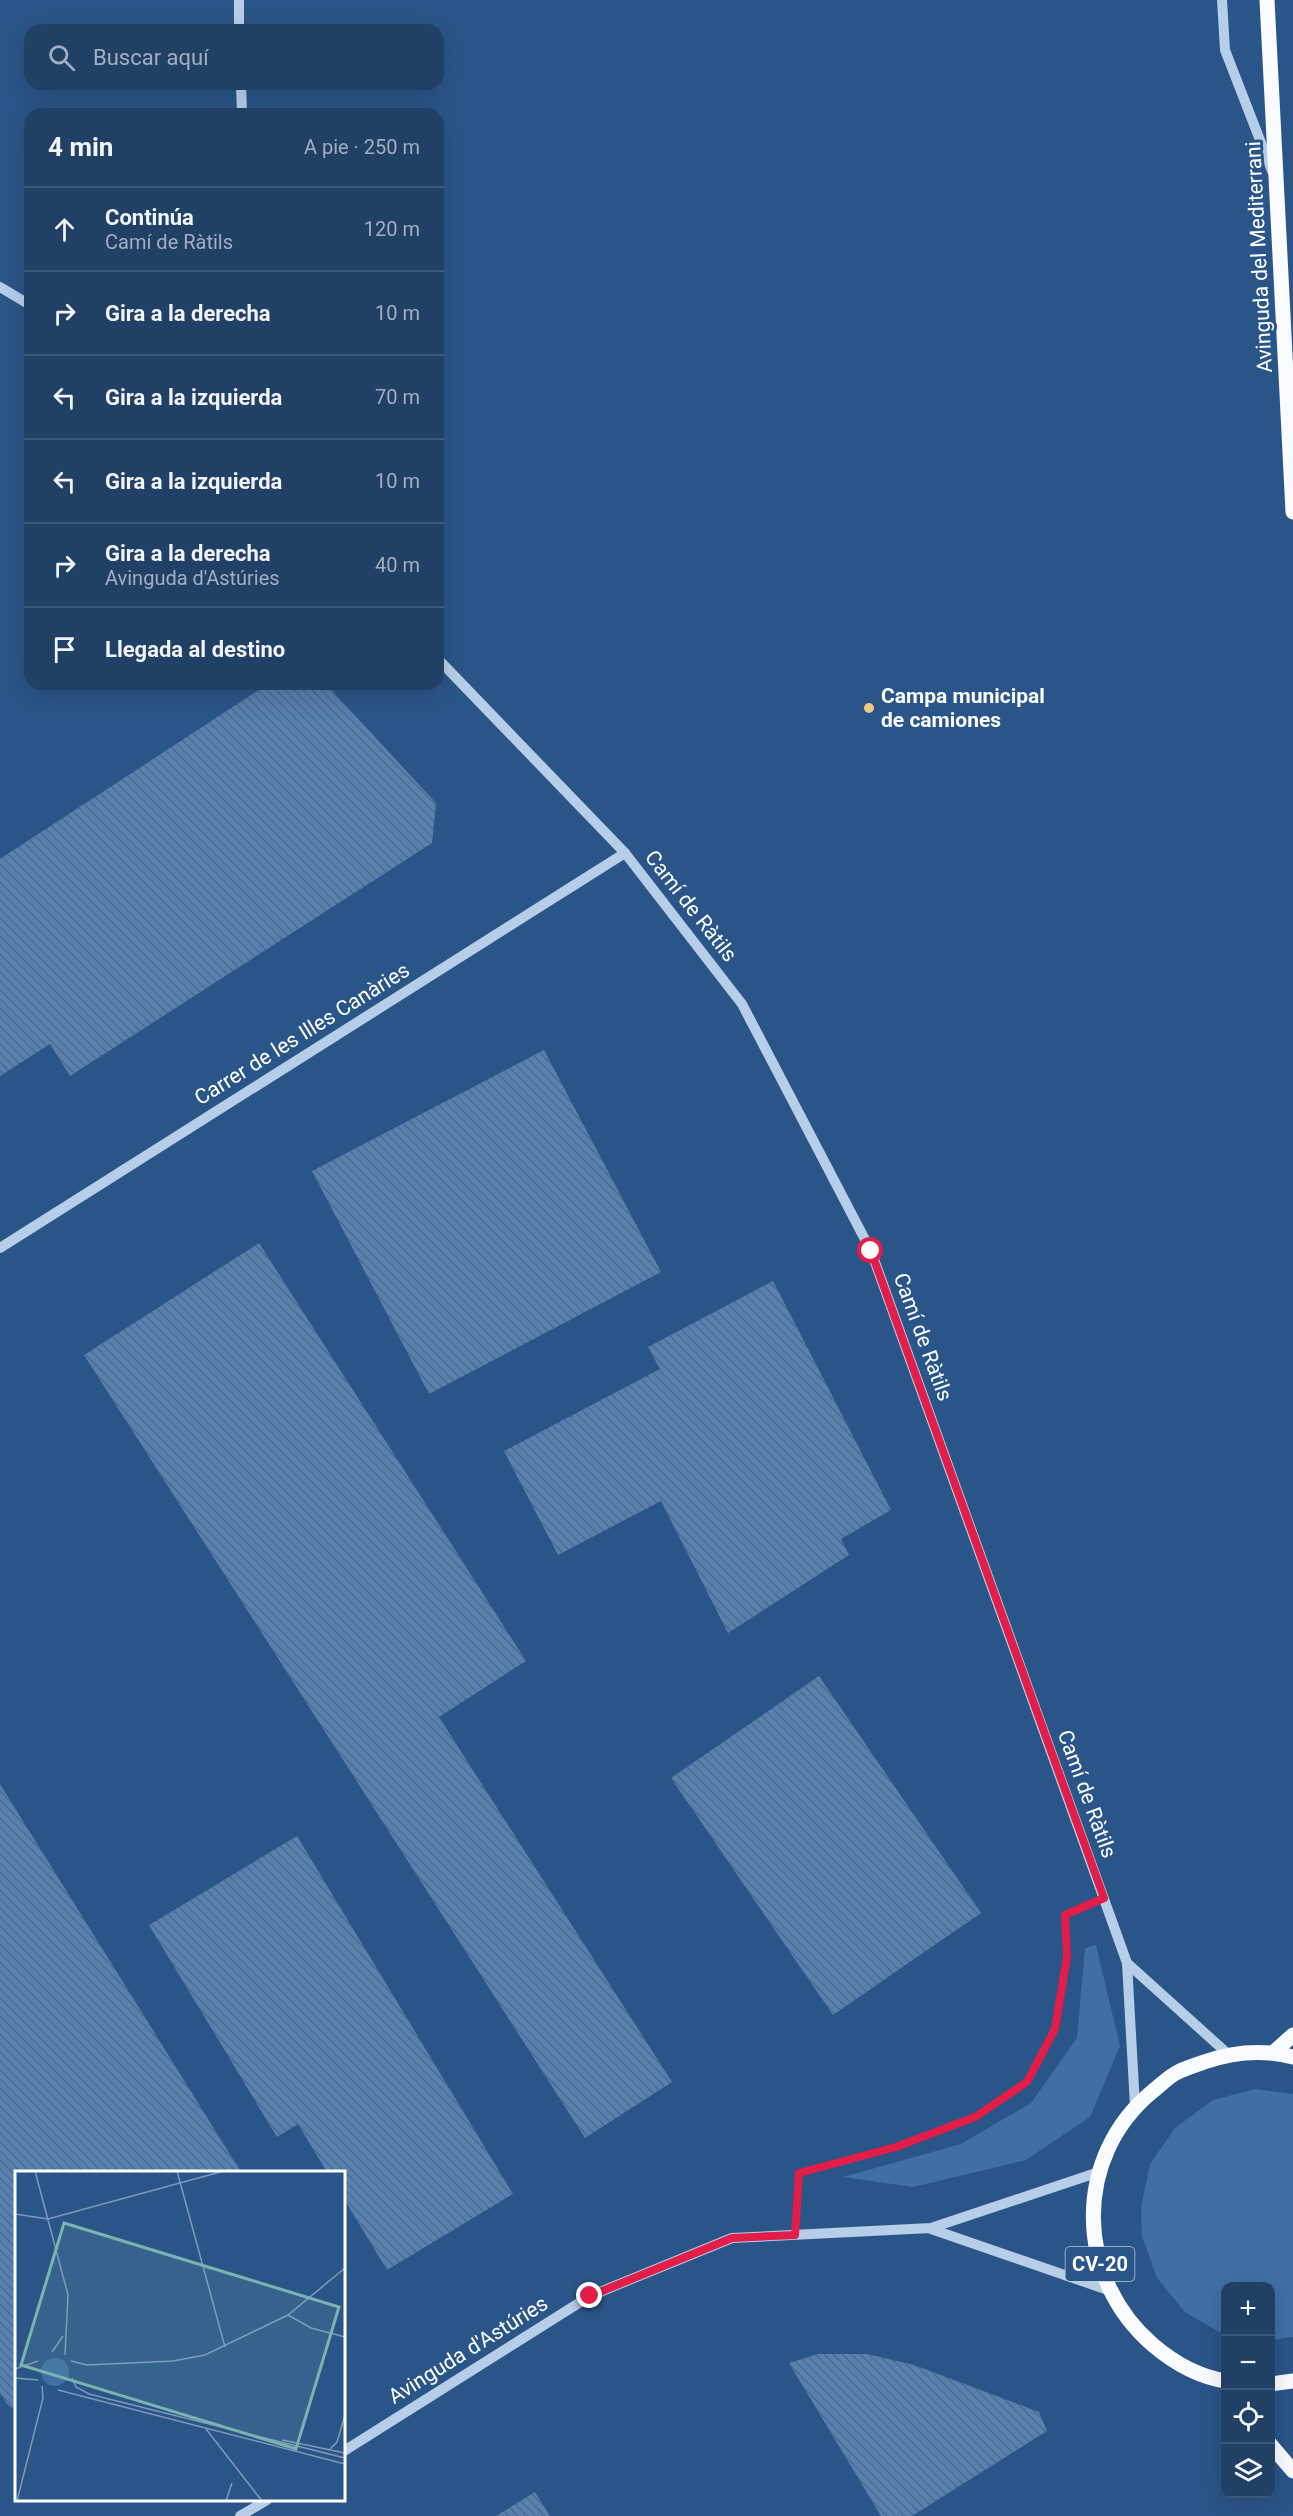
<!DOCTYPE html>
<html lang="es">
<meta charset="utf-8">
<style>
:root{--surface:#204066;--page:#28476c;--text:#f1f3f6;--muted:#a2afbf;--line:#3d597a}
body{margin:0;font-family:Roboto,sans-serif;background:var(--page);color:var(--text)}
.controls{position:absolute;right:18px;bottom:18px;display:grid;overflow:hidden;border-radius:12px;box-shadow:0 6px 24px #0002}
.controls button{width:54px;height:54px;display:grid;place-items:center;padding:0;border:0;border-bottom:2px solid var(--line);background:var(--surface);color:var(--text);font:30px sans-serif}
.stop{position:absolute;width:18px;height:18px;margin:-14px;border:4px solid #e11d48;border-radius:50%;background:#fff}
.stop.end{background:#e11d48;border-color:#fff;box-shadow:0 2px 6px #0008}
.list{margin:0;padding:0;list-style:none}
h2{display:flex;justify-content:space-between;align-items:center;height:78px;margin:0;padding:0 24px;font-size:26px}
h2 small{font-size:20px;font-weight:400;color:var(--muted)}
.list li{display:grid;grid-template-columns:39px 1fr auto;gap:18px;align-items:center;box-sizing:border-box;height:84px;padding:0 24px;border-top:2px solid var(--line)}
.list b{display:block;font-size:22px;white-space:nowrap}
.list p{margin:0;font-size:20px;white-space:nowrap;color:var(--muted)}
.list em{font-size:20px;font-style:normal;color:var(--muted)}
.icon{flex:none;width:33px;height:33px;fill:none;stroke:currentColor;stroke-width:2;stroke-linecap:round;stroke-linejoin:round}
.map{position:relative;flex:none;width:1293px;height:2516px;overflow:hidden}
.search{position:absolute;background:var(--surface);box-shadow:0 6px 24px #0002;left:24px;top:24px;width:420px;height:66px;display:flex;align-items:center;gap:15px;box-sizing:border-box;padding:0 21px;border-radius:18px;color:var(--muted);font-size:22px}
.panel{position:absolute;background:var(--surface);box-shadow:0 6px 24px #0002;left:24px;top:108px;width:420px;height:582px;border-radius:18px}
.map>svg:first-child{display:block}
.green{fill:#3f6fa4}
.building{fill:url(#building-back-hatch)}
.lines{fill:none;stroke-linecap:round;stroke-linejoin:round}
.path{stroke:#b7cee8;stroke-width:4;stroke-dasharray:3 4.5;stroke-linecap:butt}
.minor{stroke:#b7cee8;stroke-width:10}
.major{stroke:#f9fbfe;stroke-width:15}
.route{stroke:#e11d48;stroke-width:8}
.poi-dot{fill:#efcb7e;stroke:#2a5588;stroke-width:2}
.labels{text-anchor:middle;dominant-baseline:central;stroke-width:6;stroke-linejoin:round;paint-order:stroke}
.shield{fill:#2a5588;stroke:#bfccdb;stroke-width:1.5}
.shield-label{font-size:20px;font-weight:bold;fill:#fff}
.street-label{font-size:21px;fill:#fff;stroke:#2a5588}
.poi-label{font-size:21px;font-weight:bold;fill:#fff;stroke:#2a5588;text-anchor:start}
.inset-road{fill:none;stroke:#7f99b8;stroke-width:1.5}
.view{fill:#7bb4af;fill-opacity:0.15;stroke:#7bb4af;stroke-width:3}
.inset-edge{fill:none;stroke:#fff;stroke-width:3}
</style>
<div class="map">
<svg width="1293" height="2516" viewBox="0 0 1293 2516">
<defs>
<pattern id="building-back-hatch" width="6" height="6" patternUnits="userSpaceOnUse" patternTransform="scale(1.5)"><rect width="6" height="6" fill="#5681b1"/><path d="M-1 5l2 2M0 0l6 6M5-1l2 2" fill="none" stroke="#526984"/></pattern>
</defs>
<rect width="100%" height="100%" fill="#2a5588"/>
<g class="green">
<polygon points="1096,1945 1120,2046 1090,2117 1026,2160 913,2187 843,2177 961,2144 1031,2103 1077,2038 1085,1948"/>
<polygon points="1255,2089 1293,2094 1293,2337 1271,2340 1270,2286 1226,2286 1225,2333 1219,2332 1185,2312 1157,2278 1142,2236 1141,2207 1150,2164 1175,2128 1213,2100"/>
</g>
<g class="building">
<polygon points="268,684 326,684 436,803 432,843 70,1076 50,1044 0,1076 0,859"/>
<polygon points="544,1050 661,1272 429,1394 312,1171"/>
<polygon points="259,1243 526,1661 439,1717 672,2082 585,2138 84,1355"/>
<polygon points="773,1281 891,1510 841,1539 849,1555 728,1633 661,1501 558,1555 504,1451 660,1369 648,1347"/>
<polygon points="819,1676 981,1913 833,2015 671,1778"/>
<polygon points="0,1784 241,2172 16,2172 16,2411 7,2404 0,2393"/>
<polygon points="297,1836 513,2194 387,2270 344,2199 344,2172 327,2172 298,2124 277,2137 149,1925"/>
<polygon points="818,2354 867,2354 914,2365 1039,2412 1047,2431 912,2516 881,2516 789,2363"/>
<polygon points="535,2492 550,2516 496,2516"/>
</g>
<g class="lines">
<polyline class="path" points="797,2210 799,2173 896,2147 975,2117 1027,2082 1055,2029 1067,1957 1065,1915 1080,1908"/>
<g class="minor">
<polyline points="239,0 239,30"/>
<polyline points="1222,0 1225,50 1272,171"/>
<polyline points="241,84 242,114"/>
<polyline points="0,287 30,305"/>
<polyline points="438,659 625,853 742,1004 871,1251 1127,1963 1135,2106"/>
<polyline points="0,1248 625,853"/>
<polyline points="1127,1963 1228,2054"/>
<polyline points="931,2229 1108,2290"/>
<polyline points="344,2451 590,2296 732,2238 931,2228 1099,2172"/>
<polyline points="240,2516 267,2500"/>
</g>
<g class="major">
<polyline points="1267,0 1293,512"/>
<polyline points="1274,2052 1293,2035"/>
<path d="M1226,2381C1199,2377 1173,2362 1153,2345C1075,2278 1072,2157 1153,2091C1161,2085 1169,2076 1178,2072C1186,2068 1196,2065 1204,2062C1233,2052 1263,2049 1293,2057"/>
<polyline points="1270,2384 1293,2381"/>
<polyline points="1270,2444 1293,2471"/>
</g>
</g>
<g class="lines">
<polyline class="route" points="590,2296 732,2238 795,2235 799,2173 896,2147 975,2117 1027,2082 1055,2029 1067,1957 1065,1915 1104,1898 871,1251"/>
</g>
<circle class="poi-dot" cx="869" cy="708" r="6"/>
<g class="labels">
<rect class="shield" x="1065.5" y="2247" width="69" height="34" rx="4.5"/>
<g class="shield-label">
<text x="1100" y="2264">CV-20</text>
</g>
<g class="street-label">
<text transform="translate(1259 257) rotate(-93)">Avinguda del Mediterrani</text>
<text transform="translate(691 906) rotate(52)">Camí de Ràtils</text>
<text transform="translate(302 1034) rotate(-32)">Carrer de les Illes Canàries</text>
<text transform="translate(923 1337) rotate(70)">Camí de Ràtils</text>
<text transform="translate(1087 1794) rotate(70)">Camí de Ràtils</text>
<text transform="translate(468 2350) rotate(-32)">Avinguda d'Astúries</text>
</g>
<g class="poi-label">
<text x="881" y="696">Campa municipal<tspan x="881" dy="24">de camiones</tspan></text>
</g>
</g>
<g transform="translate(15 2171)">
<rect width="330" height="330" fill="#2a5588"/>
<path d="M26 201a14 14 0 1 1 28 0a14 14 0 1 1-28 0Z" fill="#3f6fa4"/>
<path class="inset-road" d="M20,0L53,124L50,184M162,0L210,176M0,43L33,48L209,0M273,144L296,157L330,166M37,181L48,165M56,190L72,194L158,190L190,184L273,144L330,97M0,198L23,190M0,207L23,209M57,207L61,216L74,223L330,287M43,219L330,293M191,258L247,330M267,269L330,282M315,278L322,271L330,244M2,330L28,227L27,215M211,330L217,312"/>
<path class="view" d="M49,52L324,136L281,278L6,194Z"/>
<rect width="330" height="330" class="inset-edge"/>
</g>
</svg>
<div class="controls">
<button>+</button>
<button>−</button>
<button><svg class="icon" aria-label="locate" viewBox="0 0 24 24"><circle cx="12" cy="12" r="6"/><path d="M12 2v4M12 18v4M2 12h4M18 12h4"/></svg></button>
<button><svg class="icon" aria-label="layers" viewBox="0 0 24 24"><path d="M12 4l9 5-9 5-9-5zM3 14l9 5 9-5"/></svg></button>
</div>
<div class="stop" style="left:871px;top:1251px"></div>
<div class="stop end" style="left:590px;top:2296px"></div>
<div class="search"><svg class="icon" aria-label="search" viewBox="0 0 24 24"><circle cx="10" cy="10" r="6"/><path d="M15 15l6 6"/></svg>Buscar aquí</div>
<section class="panel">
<h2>4 min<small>A pie · 250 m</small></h2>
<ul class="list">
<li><svg class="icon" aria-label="ahead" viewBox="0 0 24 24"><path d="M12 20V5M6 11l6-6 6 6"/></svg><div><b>Continúa</b><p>Camí de Ràtils</p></div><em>120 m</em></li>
<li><svg class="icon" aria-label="right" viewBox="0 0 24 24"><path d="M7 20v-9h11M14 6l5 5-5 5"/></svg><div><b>Gira a la derecha</b></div><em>10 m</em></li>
<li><svg class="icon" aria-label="left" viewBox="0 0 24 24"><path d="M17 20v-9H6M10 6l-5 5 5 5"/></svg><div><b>Gira a la izquierda</b></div><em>70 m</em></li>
<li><svg class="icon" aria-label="left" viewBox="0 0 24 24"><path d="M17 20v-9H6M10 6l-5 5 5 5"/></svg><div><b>Gira a la izquierda</b></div><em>10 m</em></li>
<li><svg class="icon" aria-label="right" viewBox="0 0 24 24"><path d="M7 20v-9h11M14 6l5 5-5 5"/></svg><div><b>Gira a la derecha</b><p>Avinguda d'Astúries</p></div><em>40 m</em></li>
<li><svg class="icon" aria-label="arrive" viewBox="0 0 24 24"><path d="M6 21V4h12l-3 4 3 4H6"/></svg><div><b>Llegada al destino</b></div></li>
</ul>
</section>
</div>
